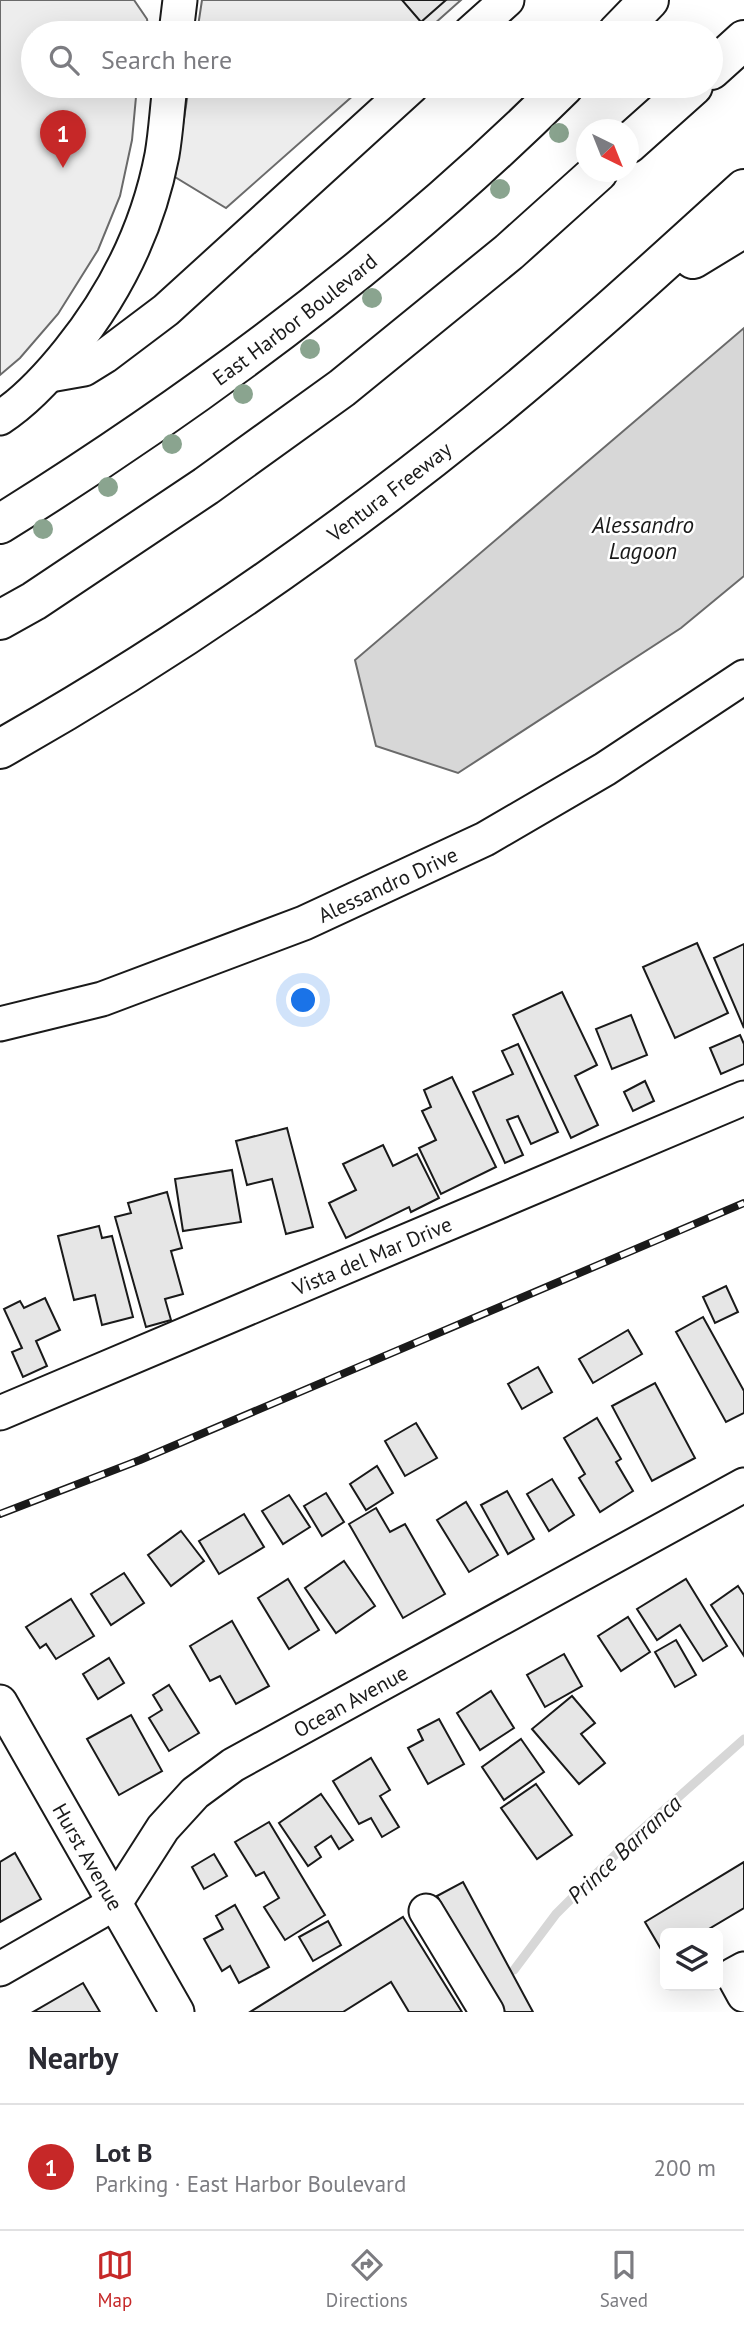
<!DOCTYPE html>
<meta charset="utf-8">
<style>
:root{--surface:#fff;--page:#f2f2f3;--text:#2b2b33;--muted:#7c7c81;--line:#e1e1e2;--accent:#c62828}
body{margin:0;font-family:"PT Sans",sans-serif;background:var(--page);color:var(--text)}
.controls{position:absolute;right:21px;bottom:21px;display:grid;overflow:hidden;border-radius:10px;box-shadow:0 7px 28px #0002}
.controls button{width:63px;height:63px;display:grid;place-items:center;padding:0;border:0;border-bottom:2px solid var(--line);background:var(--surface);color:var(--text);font:35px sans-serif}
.compass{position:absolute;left:576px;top:119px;width:63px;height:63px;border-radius:50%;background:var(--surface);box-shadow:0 7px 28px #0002;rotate:137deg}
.you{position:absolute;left:304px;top:1001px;width:24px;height:24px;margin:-18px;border:5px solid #fff;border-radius:50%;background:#1a73e8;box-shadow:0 0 0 10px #1a73e833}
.badge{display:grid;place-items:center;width:46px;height:46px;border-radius:50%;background:var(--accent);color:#fff;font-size:23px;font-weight:700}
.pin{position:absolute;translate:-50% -58px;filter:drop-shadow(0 2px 4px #0008)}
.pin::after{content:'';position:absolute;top:37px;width:24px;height:21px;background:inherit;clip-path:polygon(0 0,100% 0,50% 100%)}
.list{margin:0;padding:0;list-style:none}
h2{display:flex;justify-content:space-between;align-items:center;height:91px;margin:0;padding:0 28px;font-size:30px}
h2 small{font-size:23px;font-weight:400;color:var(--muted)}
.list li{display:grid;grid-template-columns:46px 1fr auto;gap:21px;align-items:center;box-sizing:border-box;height:126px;padding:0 28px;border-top:2px solid var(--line)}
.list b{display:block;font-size:26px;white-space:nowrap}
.list p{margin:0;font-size:23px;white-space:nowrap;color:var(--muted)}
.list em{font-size:23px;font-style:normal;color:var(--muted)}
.icon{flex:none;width:38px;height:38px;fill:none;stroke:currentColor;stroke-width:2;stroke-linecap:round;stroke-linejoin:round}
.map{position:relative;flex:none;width:744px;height:2012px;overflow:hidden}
.search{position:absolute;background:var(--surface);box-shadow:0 7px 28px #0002;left:21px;right:21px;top:21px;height:77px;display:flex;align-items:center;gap:18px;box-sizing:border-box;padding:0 24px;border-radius:38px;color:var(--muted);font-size:26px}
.sheet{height:217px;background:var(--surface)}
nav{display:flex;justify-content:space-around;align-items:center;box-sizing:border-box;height:98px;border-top:2px solid var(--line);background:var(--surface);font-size:19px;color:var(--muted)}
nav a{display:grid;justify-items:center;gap:4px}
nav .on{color:var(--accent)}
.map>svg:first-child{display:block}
.built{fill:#ededed;stroke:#6a6a6a;stroke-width:2}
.water{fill:#d7d7d7;stroke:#6a6a6a;stroke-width:2}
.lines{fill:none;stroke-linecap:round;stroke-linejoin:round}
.stream{stroke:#d7d7d7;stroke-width:9}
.building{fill:#e6e6e6;stroke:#1a1a1a;stroke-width:2}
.minor-casing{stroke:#1a1a1a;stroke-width:37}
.major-casing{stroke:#1a1a1a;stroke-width:42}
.highway-casing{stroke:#1a1a1a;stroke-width:42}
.minor{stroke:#fff;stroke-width:33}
.major{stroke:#fff;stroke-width:38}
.highway{stroke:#fff;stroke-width:38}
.rail-casing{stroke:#1a1a1a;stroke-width:8}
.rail{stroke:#fff;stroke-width:5;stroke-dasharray:16;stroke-linecap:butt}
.tree{fill:#8aa48f}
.labels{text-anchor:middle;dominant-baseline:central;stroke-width:5;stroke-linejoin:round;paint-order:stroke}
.street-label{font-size:21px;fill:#1a1a1a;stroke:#fff}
.water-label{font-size:23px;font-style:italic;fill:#1a1a1a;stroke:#fff}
</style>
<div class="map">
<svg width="744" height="2012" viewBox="0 0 744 2012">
<rect width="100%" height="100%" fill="#fff"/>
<g class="built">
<polygon points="0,0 134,0 147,19 149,33 33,33 33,86 137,86 132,140 120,196 98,250 58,314 20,358 0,375"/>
<polygon points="202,0 461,0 424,33 197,33"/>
<polygon points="189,86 364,86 226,208 175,177"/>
</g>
<polygon class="water" points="744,328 744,576 681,628 458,773 376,746 355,660"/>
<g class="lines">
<polyline class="stream" points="514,1970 556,1914 629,1841 744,1739"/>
</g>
<g class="building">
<polygon points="402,0 446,0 421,22"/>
<polygon points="697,943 728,1013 675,1038 643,967"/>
<polygon points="744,944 744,1028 714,958"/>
<polygon points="562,992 597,1065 575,1076 598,1125 571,1138 513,1015"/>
<polygon points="631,1015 647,1055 612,1069 596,1029"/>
<polygon points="740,1035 744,1044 744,1064 721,1074 710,1048"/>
<polygon points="518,1044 558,1132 531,1144 518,1116 507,1120 523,1155 505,1163 473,1092 513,1074 502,1051"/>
<polygon points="452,1077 496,1167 441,1194 419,1148 436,1140 422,1111 431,1107 424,1090"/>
<polygon points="645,1081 654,1101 633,1111 624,1092"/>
<polygon points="287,1128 313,1227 286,1234 272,1179 247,1185 236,1141"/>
<polygon points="383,1145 393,1166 417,1154 439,1198 411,1212 409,1207 346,1238 329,1203 356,1190 343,1164"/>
<polygon points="232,1170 241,1222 183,1231 175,1179"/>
<polygon points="167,1192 182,1248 171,1251 183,1294 165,1299 171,1320 146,1327 115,1217 131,1213 128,1203"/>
<polygon points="99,1226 102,1238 112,1236 133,1317 102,1325 95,1295 74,1300 58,1236"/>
<polygon points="726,1286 738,1312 715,1323 703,1297"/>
<polygon points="45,1298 60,1330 36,1341 47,1366 23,1377 12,1352 22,1348 4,1309 20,1301 24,1308"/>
<polygon points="703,1317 744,1391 744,1413 726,1422 676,1332"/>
<polygon points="628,1330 642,1354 593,1383 579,1359"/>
<polygon points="538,1367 552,1392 522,1409 508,1384"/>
<polygon points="655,1383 695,1458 652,1481 612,1406"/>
<polygon points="597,1418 621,1459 616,1462 633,1491 600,1512 579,1478 585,1474 564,1438"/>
<polygon points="416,1423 437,1458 405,1476 385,1441"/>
<polygon points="377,1466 393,1493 366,1510 350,1484"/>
<polygon points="552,1479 574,1515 549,1531 527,1494"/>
<polygon points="507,1491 534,1539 508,1554 481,1505"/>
<polygon points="326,1493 344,1522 322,1536 304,1506"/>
<polygon points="289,1495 310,1527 283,1544 262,1511"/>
<polygon points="466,1502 498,1555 469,1572 437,1520"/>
<polygon points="376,1508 390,1532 405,1524 445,1594 403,1618 349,1524"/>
<polygon points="244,1514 264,1547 219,1574 199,1541"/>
<polygon points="181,1531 204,1561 171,1586 148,1555"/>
<polygon points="344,1561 375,1606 336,1633 305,1588"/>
<polygon points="124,1573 144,1603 111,1625 91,1594"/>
<polygon points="288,1579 319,1630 289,1649 258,1598"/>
<polygon points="686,1579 727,1646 703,1661 680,1625 657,1640 637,1609"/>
<polygon points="738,1586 744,1595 744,1656 711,1605"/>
<polygon points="71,1599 94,1636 56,1659 46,1644 40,1648 26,1627"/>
<polygon points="628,1617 650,1652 621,1671 598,1636"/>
<polygon points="232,1621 269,1686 236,1704 220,1676 210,1681 190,1646"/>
<polygon points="676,1640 696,1675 675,1687 655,1652"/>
<polygon points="564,1654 582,1686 545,1707 527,1675"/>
<polygon points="109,1658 124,1683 98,1699 83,1674"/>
<polygon points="169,1685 199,1733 169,1751 149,1718 162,1710 153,1695"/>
<polygon points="491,1691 514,1728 480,1750 457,1713"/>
<polygon points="572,1696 595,1723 581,1734 605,1763 579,1784 532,1729"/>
<polygon points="131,1715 162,1771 119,1795 87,1739"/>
<polygon points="439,1719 464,1764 428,1784 408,1748 423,1740 418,1730"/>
<polygon points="521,1739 544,1772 504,1800 482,1767"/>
<polygon points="371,1758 390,1790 380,1796 399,1827 382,1837 371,1818 359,1824 333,1781"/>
<polygon points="536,1784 572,1835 537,1859 501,1808"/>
<polygon points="321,1794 353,1840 339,1849 331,1836 315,1847 321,1857 308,1866 279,1823"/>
<polygon points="269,1822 325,1915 285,1940 264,1907 279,1898 264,1872 256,1876 235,1842"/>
<polygon points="15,1853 41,1899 0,1922 0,1862"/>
<polygon points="214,1854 227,1876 204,1889 192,1867"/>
<polygon points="744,1862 744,1908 702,1933 665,1933 665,1956 645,1922"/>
<polygon points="463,1882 533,2012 505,2012 437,1896"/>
<polygon points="235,1905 269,1967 239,1983 230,1966 222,1971 204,1939 223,1929 216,1916"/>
<polygon points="403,1917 462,2012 409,2012 391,1982 343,2012 250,2012"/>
<polygon points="328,1921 341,1945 313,1961 299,1937"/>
<polygon points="83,1983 100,2012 33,2012"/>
</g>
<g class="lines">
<defs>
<g id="minor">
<polyline points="176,33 180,0"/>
<polyline points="470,33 507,0"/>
<polyline points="50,375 84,369 105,356 166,310 412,86"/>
<path d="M0,418C26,401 49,376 69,351C115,294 148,228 162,155C166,132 167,109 170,86"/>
<path id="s1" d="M0,1024L102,999L304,923L485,839L605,769L744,677"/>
<path id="s2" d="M0,1413L744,1098"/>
<path id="s3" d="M0,1702L177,2012"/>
<polyline points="426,1911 487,2012"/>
<path id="s4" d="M0,1969L115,1903L163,1828L195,1793L233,1765L744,1485"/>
<polyline points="744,1969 733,1975 744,1995"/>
</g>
<g id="major">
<polyline points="617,33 649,0"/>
<path id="s5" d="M0,524C202,398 395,254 564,86"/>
</g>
<g id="highway">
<polyline points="711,70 744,40"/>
<polyline points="628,144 693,86"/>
<polyline points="693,259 744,228"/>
<polyline points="0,620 34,601 206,486 342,388 509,252 598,172"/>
<path id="s6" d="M0,749C168,654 327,544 477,423C569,349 656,269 744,189"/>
</g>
</defs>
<use href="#minor" class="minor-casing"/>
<use href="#major" class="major-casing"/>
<use href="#highway" class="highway-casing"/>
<use href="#minor" class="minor"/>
<use href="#major" class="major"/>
<use href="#highway" class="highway"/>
<defs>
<polyline id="rail" points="0,1514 140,1460 744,1203"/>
</defs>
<use href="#rail" class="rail-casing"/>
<use href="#rail" class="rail"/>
</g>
<g class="tree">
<circle cx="559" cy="133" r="10"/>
<circle cx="500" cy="189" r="10"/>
<circle cx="372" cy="298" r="10"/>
<circle cx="310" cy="349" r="10"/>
<circle cx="243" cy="394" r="10"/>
<circle cx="172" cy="444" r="10"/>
<circle cx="108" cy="487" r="10"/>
<circle cx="43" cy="529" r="10"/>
</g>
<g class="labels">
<g class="street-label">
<text stroke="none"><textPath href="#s5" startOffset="359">East Harbor Boulevard</textPath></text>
<text stroke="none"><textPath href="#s6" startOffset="467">Ventura Freeway</textPath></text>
<text stroke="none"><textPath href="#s1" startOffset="413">Alessandro Drive</textPath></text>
<text stroke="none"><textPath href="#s2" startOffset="404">Vista del Mar Drive</textPath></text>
<text stroke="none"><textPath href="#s4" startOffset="450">Ocean Avenue</textPath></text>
<text stroke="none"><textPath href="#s3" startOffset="178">Hurst Avenue</textPath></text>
</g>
<g class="water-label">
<text x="643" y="524">Alessandro<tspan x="643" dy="26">Lagoon</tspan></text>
<text transform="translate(624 1849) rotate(-43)">Prince Barranca</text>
</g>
</g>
</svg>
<div class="controls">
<button><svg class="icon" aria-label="layers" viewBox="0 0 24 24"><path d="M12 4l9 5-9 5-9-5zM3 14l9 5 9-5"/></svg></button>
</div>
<svg class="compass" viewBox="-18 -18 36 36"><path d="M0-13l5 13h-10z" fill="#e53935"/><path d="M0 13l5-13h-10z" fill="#7c7c81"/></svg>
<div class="you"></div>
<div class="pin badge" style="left:63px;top:168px">1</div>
<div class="search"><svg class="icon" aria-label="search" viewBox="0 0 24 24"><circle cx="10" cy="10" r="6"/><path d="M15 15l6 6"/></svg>Search here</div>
</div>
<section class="sheet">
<h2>Nearby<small></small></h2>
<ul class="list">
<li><span class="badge">1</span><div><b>Lot B</b><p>Parking · East Harbor Boulevard</p></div><em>200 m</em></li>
</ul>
</section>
<nav>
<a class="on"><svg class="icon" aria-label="map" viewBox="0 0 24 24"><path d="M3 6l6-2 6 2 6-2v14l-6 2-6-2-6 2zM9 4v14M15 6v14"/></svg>Map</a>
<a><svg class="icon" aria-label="directions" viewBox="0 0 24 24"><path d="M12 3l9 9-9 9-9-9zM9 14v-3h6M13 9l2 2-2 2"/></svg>Directions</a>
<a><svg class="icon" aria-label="saved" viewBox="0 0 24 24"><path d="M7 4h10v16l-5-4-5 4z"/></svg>Saved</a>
</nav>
